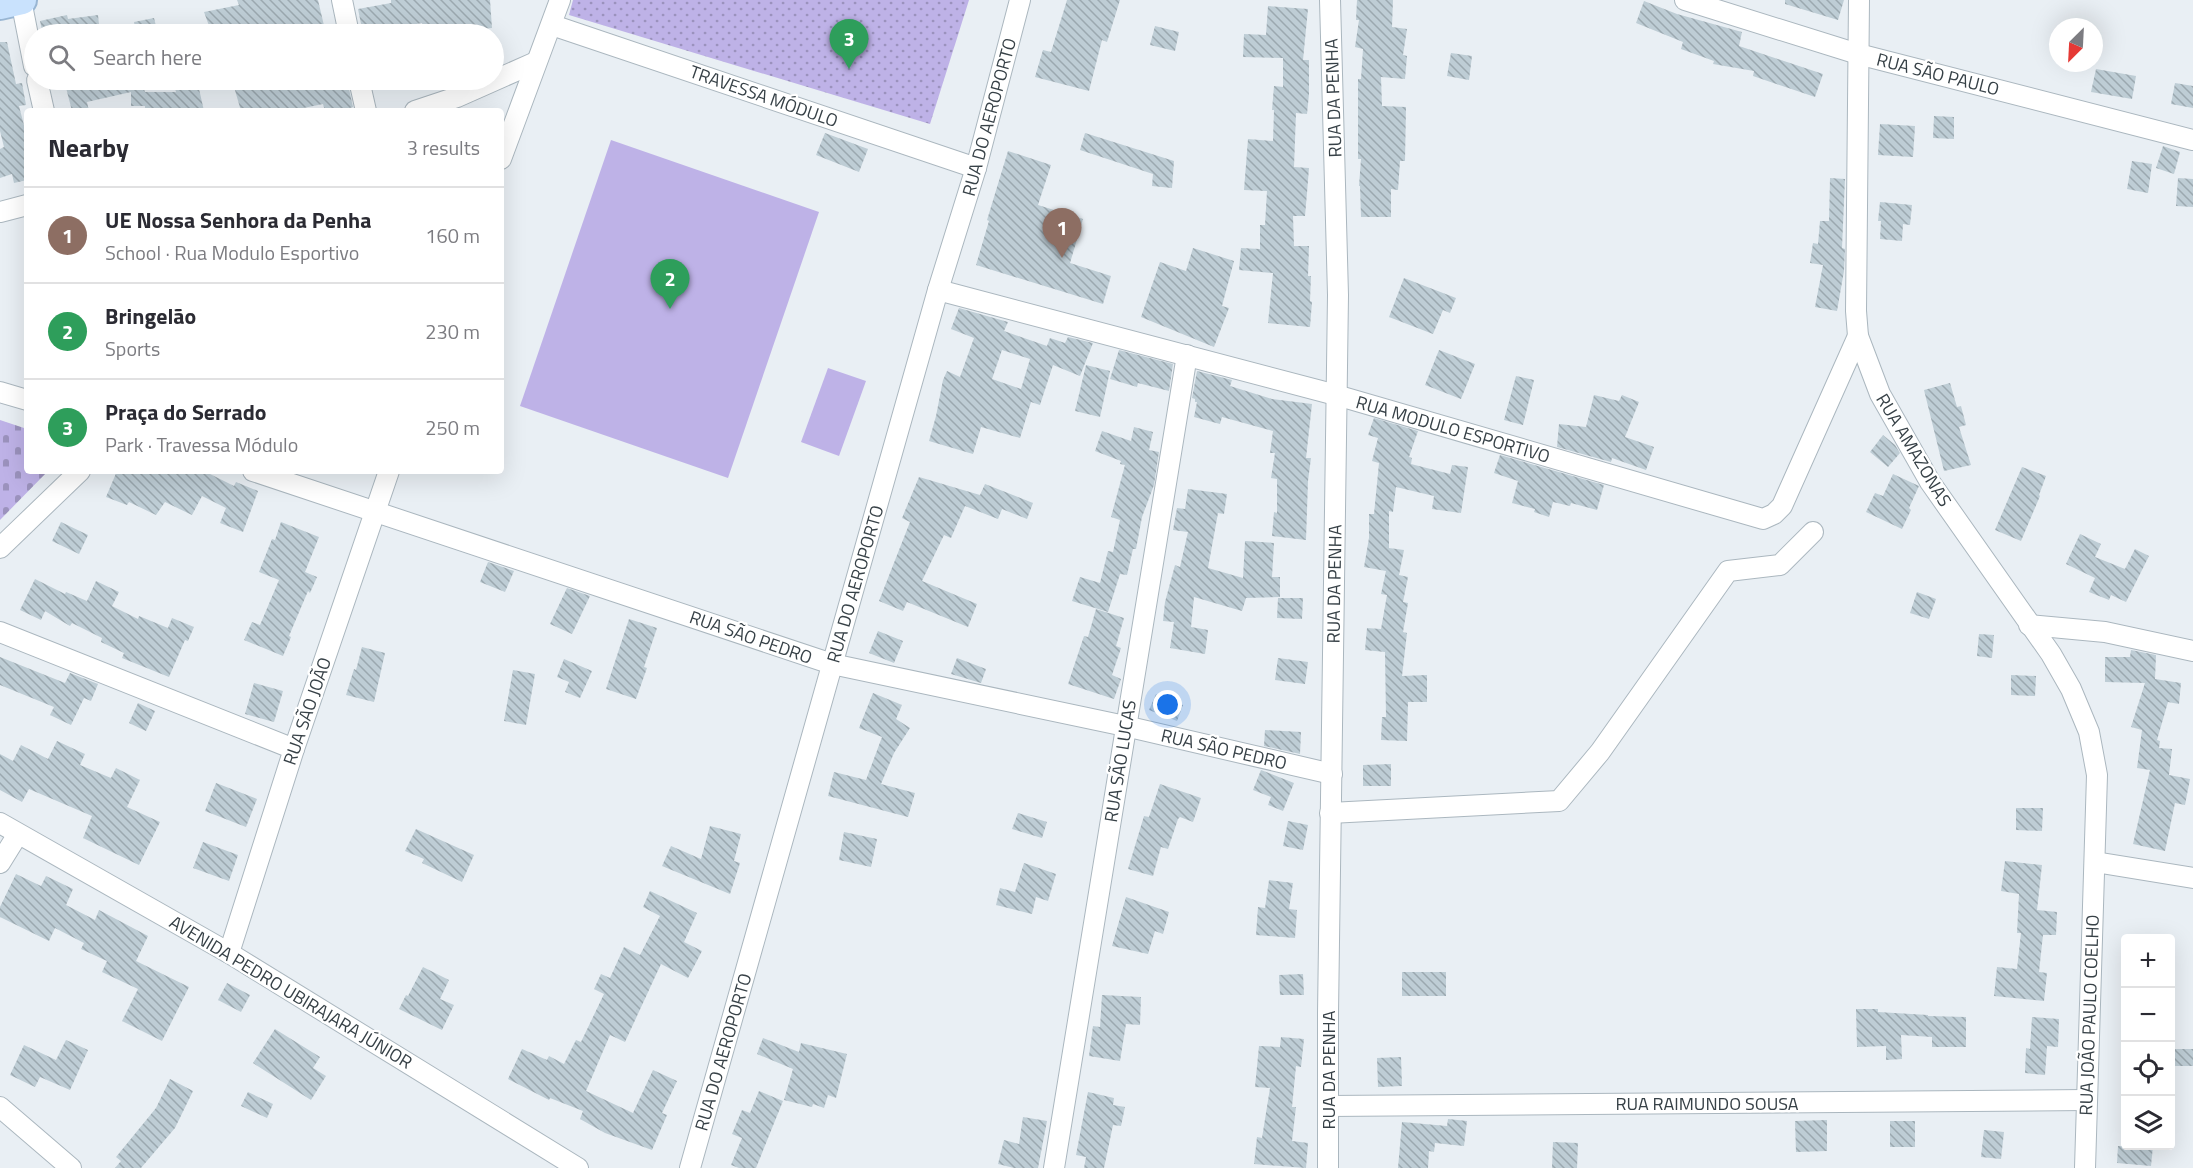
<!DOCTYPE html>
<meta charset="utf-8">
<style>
:root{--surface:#fff;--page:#f7f7f7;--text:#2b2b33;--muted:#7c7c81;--line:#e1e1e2;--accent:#258683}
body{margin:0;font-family:"Titillium Web",sans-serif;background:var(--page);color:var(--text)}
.controls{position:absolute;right:18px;bottom:18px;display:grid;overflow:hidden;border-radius:6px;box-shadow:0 6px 24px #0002}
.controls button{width:54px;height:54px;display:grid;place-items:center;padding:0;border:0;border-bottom:2px solid var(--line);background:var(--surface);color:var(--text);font:30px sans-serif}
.compass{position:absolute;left:2049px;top:18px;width:54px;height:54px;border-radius:50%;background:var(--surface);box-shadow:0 6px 24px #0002;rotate:204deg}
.you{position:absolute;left:1168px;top:705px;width:21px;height:21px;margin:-15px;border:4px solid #fff;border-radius:50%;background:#1a73e8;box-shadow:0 0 0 9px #1a73e833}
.badge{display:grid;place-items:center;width:39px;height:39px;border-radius:50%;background:var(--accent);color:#fff;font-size:20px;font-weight:700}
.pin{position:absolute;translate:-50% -50px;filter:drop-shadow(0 2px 3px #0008)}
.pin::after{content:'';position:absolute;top:32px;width:21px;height:18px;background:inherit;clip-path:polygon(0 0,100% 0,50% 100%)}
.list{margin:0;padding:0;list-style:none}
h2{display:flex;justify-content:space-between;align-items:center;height:78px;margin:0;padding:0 24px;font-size:26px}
h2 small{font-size:20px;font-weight:400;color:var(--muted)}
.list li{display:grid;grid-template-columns:39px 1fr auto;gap:18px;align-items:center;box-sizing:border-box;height:96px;padding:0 24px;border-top:2px solid var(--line)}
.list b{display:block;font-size:22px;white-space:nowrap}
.list p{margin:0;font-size:20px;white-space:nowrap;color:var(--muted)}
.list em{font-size:20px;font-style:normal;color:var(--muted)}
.icon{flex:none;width:33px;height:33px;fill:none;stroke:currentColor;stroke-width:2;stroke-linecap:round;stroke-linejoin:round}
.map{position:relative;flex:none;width:2193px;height:1168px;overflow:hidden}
.search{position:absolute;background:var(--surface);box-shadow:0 6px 24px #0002;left:24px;top:24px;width:480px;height:66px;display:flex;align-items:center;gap:15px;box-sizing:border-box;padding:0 21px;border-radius:33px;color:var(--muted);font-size:22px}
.panel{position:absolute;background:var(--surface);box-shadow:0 6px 24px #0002;left:24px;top:108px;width:480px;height:366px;border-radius:6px}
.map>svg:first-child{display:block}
.grass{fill:url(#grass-dots)}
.cemetery{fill:url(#cemetery-stones)}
.garden{fill:#beb2e7}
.building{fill:url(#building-back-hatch);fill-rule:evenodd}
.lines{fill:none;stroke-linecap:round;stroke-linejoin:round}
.street-casing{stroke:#abb7bf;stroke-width:22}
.secondary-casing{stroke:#99b6d3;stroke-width:32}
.street{stroke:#fff;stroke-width:20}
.secondary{stroke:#c9e2fd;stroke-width:28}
.labels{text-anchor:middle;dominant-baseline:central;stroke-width:4.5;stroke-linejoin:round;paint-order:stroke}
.street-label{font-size:18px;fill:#374147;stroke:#fff}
</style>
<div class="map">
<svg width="2193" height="1168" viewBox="0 0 2193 1168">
<defs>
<pattern id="grass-dots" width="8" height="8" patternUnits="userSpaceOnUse" patternTransform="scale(1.5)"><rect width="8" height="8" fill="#beb2e7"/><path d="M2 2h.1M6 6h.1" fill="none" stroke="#9b92bd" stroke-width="1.8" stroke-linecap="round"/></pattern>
<pattern id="cemetery-stones" width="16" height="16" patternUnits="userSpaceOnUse" patternTransform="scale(1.5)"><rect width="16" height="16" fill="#beb2e7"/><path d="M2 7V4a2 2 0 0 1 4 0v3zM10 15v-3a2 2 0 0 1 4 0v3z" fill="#9b92bd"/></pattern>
<pattern id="building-back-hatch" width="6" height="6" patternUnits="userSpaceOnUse" patternTransform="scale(1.5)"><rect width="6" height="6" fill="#becdd5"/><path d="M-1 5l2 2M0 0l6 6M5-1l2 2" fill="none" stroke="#9ba8af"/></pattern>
</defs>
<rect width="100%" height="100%" fill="#e9eff4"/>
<polygon class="grass" points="573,0 969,0 930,124 569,15"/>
<polygon class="cemetery" points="0,420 27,429 27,471 48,471 0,520"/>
<g class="garden">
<polygon points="611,140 819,212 728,478 520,406"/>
<polygon points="828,368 866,381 839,456 801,442"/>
</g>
<g class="building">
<polygon points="237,0 318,0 326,34 277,34 276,28 254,34 212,34 204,12 239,5"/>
<polygon points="391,0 490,0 492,28 481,29 481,34 424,34 422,23 363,34 358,9 391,3"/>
<polygon points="1067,0 1120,0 1107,42 1102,40 1089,91 1035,77 1043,50 1051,52"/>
<polygon points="1357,0 1393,0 1392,27 1407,29 1403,55 1407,56 1405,79 1381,77 1382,106 1406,107 1405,161 1400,161 1398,190 1391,189 1391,217 1361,217 1360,186 1359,186 1361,159 1358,159 1358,79 1361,79 1363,49 1355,47 1359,20 1356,20"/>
<polygon points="1785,0 1844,0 1838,20 1785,4"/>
<polygon points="1644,1 1677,14 1742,32 1739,46 1823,74 1815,97 1753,76 1754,71 1713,64 1714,61 1681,49 1683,42 1636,23"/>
<polygon points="1268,6 1308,9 1303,60 1309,60 1309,94 1307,114 1296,113 1294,167 1309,168 1307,193 1305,216 1293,216 1294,246 1309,246 1308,276 1311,276 1310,301 1312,302 1310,327 1268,323 1273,273 1239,270 1241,248 1260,249 1260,225 1265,225 1267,191 1244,190 1248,139 1273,141 1274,110 1272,110 1274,86 1283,87 1283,58 1243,57 1244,34 1266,35"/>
<polygon points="67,15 68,19 98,15 100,34 43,34 40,21"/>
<polygon points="154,18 158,34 136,34 134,22"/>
<polygon points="1155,26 1179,32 1175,51 1150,45"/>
<polygon points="0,42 7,42 16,84 22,83 26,105 19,106 27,137 27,180 14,183 12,174 0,178 0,149 4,147 0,131"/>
<polygon points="1451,53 1472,56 1469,80 1447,76"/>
<polygon points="2096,69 2136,76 2132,99 2091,92"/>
<polygon points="64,80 84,80 85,85 108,80 160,80 160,86 144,89 145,92 176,92 174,85 197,80 204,111 145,111 145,106 131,106 131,92 87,102 89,111 72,111"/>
<polygon points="232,80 347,80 353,107 340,111 325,111 323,104 289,111 241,111"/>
<polygon points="2175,83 2193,86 2193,108 2171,104"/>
<polygon points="1934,116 1954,117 1954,139 1933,138"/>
<polygon points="1880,124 1915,126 1913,157 1878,155"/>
<polygon points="825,133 868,149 859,172 816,155"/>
<polygon points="1085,133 1174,161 1172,188 1152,186 1153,174 1080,150"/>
<polygon points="2163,146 2180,152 2174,174 2156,168"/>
<polygon points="1008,151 1051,165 1038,205 1083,219 1070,263 1111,276 1103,304 976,265 989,221 987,220"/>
<polygon points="2132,161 2152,164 2148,193 2127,189"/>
<polygon points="1830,178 1845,179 1842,248 1845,249 1844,271 1837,311 1815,307 1823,265 1810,263 1813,243 1818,244 1820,221 1829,221"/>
<polygon points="2178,178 2193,179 2193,207 2176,206"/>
<polygon points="1880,202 1912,205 1910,225 1903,224 1902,241 1880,239 1881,221 1878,221"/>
<polygon points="1193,248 1234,261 1222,306 1229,308 1214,347 1141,317 1160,262 1186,271"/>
<polygon points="1404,278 1456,298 1450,313 1443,310 1433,334 1389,317"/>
<path d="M959,308L1008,322L1004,331L1047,346L1050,338L1065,343L1068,337L1093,343L1080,376L1053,365L1040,405L1031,402L1020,438L981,427L973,454L929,441L936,416L943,380L947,371L960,377L974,338L951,329ZM1002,350L1030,359L1021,389L992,379Z"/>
<polygon points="1119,350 1173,364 1169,391 1138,383 1137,387 1110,379"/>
<polygon points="1439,350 1475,364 1461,399 1425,385"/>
<polygon points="1086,365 1110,371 1100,417 1075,411"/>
<polygon points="1197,371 1232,380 1230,386 1272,399 1312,404 1306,458 1311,458 1308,481 1306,540 1272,536 1274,512 1277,513 1277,479 1271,478 1275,453 1270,453 1273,431 1222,417 1220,424 1194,417 1197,402 1195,402 1195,399 1192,398"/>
<polygon points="1516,376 1534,380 1523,425 1504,420"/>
<polygon points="1950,383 1957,407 1961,406 1966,425 1959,427 1971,465 1944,471 1924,390"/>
<polygon points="1594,395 1619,401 1622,395 1639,402 1625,437 1654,447 1646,470 1612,458 1611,462 1557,447 1559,424 1586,427"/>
<polygon points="1374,418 1418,431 1409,457 1412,458 1411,464 1450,474 1452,465 1468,467 1461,513 1432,509 1434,496 1396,487 1393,512 1389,511 1389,548 1404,550 1399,575 1408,577 1403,602 1408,603 1403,632 1407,633 1402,676 1427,675 1427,702 1408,702 1407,741 1381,740 1382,717 1386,717 1385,652 1365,650 1367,628 1381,629 1387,595 1381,594 1386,571 1364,567 1369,538 1369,514 1374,514 1379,463 1372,461 1378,438 1368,435"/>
<polygon points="1134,427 1153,432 1149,450 1159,452 1154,485 1142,517 1136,549 1133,549 1127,575 1120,574 1108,612 1072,601 1080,577 1100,583 1108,551 1113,552 1120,520 1111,517 1125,465 1120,464 1121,461 1095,451 1102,431 1131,441"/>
<polygon points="1883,435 1895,445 1900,453 1888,467 1870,452"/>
<polygon points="1500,455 1604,485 1597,510 1571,503 1570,506 1553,502 1549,517 1534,512 1535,509 1512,503 1518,481 1494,473"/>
<polygon points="2022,467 2046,476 2039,495 2040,496 2021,541 1995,530"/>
<polygon points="117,471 204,471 234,486 236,482 258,491 243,532 220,523 226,508 202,496 192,515 165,502 156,515 129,502 127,505 106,497"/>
<polygon points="1893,474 1919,486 1909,508 1911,510 1902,529 1866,512 1875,493 1883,496"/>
<polygon points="919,477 980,495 985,484 1033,503 1027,519 1002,509 998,519 965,506 951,538 944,535 922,581 977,604 968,627 907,602 903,611 879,601 910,522 902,518"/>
<polygon points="1188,489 1227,494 1224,514 1218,513 1208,568 1243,578 1245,541 1274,543 1272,577 1280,577 1280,597 1246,598 1242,611 1194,597 1191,627 1208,630 1205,654 1170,648 1174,622 1163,621 1165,602 1175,565 1180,567 1188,532 1173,530 1177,508 1185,509"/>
<polygon points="61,522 88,535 79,554 52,541"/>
<polygon points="281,522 319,537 305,572 317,577 310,593 308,591 289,636 291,637 283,656 244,640 252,622 260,625 279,580 259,572 272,539 275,540"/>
<polygon points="2080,534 2101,544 2095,557 2125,569 2135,549 2149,556 2126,602 2111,595 2109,600 2089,592 2095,578 2066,564"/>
<polygon points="488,562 514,571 505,592 480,582"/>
<polygon points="35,579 65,594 66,592 87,601 96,581 119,592 112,606 138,619 139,616 168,628 172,618 194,627 188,641 185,640 169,677 122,658 124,653 101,642 102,638 72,623 70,626 45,611 41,620 20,610"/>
<polygon points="567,588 590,596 572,634 550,624"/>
<polygon points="1917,592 1936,599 1929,619 1910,613"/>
<polygon points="1278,598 1303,598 1302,619 1277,618"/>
<polygon points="1096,609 1124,618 1116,646 1121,648 1112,675 1121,679 1114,699 1068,684 1084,636 1088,637"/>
<polygon points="629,619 657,628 644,667 647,668 636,699 606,689"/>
<polygon points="878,631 903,641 894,663 869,653"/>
<polygon points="1979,634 1994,635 1992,658 1977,656"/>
<polygon points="362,647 385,653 374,702 346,695 354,669 356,670"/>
<polygon points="2131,650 2156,655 2155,679 2181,683 2179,704 2168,702 2157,740 2160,741 2159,748 2172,749 2169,775 2190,779 2185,805 2175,803 2165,851 2133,844 2150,770 2137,768 2142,730 2131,727 2145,683 2105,682 2105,657 2130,657"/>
<polygon points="0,657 65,683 70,673 98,684 91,701 84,698 71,725 50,715 54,707 0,685"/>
<polygon points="957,658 986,669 981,683 951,674"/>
<polygon points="1278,658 1308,662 1305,684 1275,680"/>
<polygon points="564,659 592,671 580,698 565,692 569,682 557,677"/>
<polygon points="513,670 535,674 526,725 504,721"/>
<polygon points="2011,675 2036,676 2035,696 2011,695"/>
<polygon points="254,683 283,691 274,722 245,714"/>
<polygon points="873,693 902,705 896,719 910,728 894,753 881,784 915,793 908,817 828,796 834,772 866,780 882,737 859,728"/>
<polygon points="1156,694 1183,705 1177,721 1149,710"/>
<polygon points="138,703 155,711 146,731 129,723"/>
<polygon points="1265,730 1301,732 1300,754 1264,746"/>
<polygon points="57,741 85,754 80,765 111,778 116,768 140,780 127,807 160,822 139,865 83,838 92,816 29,789 22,802 0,790 0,754 13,761 21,745 48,759"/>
<polygon points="1391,764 1391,786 1363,786 1363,765"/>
<polygon points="1261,770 1294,783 1283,811 1268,805 1271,797 1253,790"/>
<polygon points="216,783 257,799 246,827 205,811"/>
<polygon points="1160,784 1201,798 1193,822 1180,817 1178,819 1168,849 1161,847 1153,876 1128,869 1144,816 1149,817"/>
<polygon points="2016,808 2043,808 2042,831 2016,830"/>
<polygon points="1018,813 1047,822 1042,838 1012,829"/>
<polygon points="1288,821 1308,825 1303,850 1283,846"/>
<polygon points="710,826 741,834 734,861 740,863 730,894 662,866 671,846 701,859"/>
<polygon points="416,829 474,855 462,882 422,863 424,859 405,851"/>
<polygon points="844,832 877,839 871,867 839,860"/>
<polygon points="203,842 238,855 229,881 193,868"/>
<polygon points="2005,861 2042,865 2037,910 2057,912 2056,935 2043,935 2039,972 2047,973 2044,1001 1994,996 1997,967 2017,969 2021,933 2017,933 2019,894 2001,891"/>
<polygon points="1024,863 1056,874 1048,901 1036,897 1032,914 996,905 1000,888 1015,892"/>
<polygon points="16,874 41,886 46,876 73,889 66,905 95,920 99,910 148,936 136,961 189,987 162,1041 122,1021 138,989 102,972 107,961 81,949 84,943 55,928 49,941 0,917 0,907"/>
<polygon points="1269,880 1293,883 1289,909 1297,910 1295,938 1256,935 1258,907 1265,908"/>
<polygon points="650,891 697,913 684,942 702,951 688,978 661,964 625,1042 610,1035 586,1091 633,1113 653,1070 677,1081 662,1113 667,1115 652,1150 605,1133 580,1119 583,1111 550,1098 549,1100 508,1079 522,1049 547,1060 549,1056 564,1064 576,1040 581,1042 604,994 594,989 601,974 610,978 624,947 640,955 660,916 643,907"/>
<polygon points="1126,897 1169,912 1163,934 1155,931 1148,954 1112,946"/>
<polygon points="423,967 449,980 440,999 454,1005 442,1030 399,1009 406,995 408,996"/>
<rect x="1402" y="972" width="44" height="24"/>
<polygon points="1303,974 1304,995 1280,995 1279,975"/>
<polygon points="227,983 250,995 241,1012 218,1000"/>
<polygon points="1102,995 1141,997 1140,1025 1126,1024 1120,1061 1089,1056 1093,1026 1100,1027"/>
<polygon points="1856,1009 1878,1009 1878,1012 1928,1015 1928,1016 1966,1017 1966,1047 1932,1047 1932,1037 1901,1035 1902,1059 1886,1060 1886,1046 1857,1047"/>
<polygon points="2032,1017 2059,1019 2058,1047 2047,1046 2045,1075 2025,1073 2026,1048 2030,1049"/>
<polygon points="275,1029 320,1057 313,1068 326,1076 311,1100 253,1063"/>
<polygon points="1281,1037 1304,1039 1301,1067 1296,1066 1292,1107 1296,1107 1292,1141 1308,1143 1306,1168 1254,1164 1257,1137 1262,1138 1270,1088 1255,1087 1259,1046 1280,1047"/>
<polygon points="763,1038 799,1052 801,1043 847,1054 836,1098 828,1095 824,1108 813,1104 812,1107 784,1100 793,1069 757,1054"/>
<polygon points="66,1040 88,1050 70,1090 40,1077 35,1087 10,1075 24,1045 56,1060"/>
<rect x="2170" y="1049" width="23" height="17"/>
<polygon points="1401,1057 1402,1086 1378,1087 1377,1058"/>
<polygon points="170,1079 193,1091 175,1128 141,1168 115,1168 121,1161 116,1157 156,1108"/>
<polygon points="759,1091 783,1101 756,1168 739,1168 731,1165 742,1138 732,1134 742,1110 750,1113"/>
<polygon points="248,1092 273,1104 267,1118 241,1106"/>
<polygon points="1088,1092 1114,1098 1113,1105 1125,1107 1121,1126 1113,1125 1104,1168 1084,1168 1086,1157 1076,1155"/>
<polygon points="1023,1117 1047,1121 1038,1168 1014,1168 998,1164 1004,1140 1019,1144"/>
<polygon points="1448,1119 1467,1121 1464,1146 1435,1143 1434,1152 1429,1151 1428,1168 1398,1168 1402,1122 1447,1126"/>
<polygon points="1827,1120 1827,1151 1796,1152 1795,1121"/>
<rect x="1890" y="1121" width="25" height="26"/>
<polygon points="1984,1130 2004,1132 2001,1159 1981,1157"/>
<polygon points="1553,1142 1578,1143 1577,1168 1552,1168"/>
<polygon points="2118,1146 2153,1146 2151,1166 2117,1163"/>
</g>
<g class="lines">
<defs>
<g id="street">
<polyline points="21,0 34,66"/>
<polyline points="342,0 349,34"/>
<polyline points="1685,0 1858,54 2193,140"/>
<polyline points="1859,0 1856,311 1858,336 1880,394 1930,482 2051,654 2071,689 2089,732 2097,775 2085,1168"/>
<polyline points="552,25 976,168"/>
<polyline points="37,80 44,111"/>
<polyline points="359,80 366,111"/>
<polyline points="415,111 457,97 536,62"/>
<polyline points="501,159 560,0"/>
<polyline points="0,212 27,205"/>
<polyline points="938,290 1336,395 1763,519 1774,514 1782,506 1858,336"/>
<polyline points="0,392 27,400"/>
<polyline points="253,471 832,664 1125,726 1332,774"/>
<polyline points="0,548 80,471"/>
<polyline points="2029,625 2105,632 2193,651"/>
<polyline points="0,632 294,749"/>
<polyline points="1330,813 1559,801 1600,752 1728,571 1780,565 1813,532"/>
<polyline points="0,823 229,953 578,1168"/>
<polyline points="2095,862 2193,878"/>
<polyline points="0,863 18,834"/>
<polyline points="229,953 294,749 389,471"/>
<polyline points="1328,1106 2086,1100"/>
<polyline points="0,1107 71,1168"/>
<polyline points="690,1168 938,290 976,168 1020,0"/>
<polyline points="1054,1168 1187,355"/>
<polyline points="1328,1168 1328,1014 1338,295 1330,0"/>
</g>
<polyline id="secondary" points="0,5 22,0"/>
</defs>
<use href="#street" class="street-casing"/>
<use href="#secondary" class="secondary-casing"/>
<use href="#street" class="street"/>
<use href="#secondary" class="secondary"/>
</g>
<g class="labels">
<g class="street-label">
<text transform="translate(1938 74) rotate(14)">RUA SÃO PAULO</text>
<text transform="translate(764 96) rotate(19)">TRAVESSA MÓDULO</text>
<text transform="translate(1333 98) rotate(-92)">RUA DA PENHA</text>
<text transform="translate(989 117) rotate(-75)">RUA DO AEROPORTO</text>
<text transform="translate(1453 429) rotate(16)">RUA MODULO ESPORTIVO</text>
<text transform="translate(1914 450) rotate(59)">RUA AMAZONAS</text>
<text transform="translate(855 584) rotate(-74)">RUA DO AEROPORTO</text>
<text transform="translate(1334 584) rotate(-89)">RUA DA PENHA</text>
<text transform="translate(751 637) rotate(19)">RUA SÃO PEDRO</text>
<text transform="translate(307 711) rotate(-71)">RUA SÃO JOÃO</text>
<text transform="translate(1224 749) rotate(13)">RUA SÃO PEDRO</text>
<text transform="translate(1120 761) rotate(-81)">RUA SÃO LUCAS</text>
<text transform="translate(291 992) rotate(31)">AVENIDA PEDRO UBIRAJARA JÚNIOR</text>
<text transform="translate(2089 1015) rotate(-88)">RUA JOÃO PAULO COELHO</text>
<text transform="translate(723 1052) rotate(-74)">RUA DO AEROPORTO</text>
<text transform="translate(1328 1070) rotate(-90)">RUA DA PENHA</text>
<text x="1707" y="1103">RUA RAIMUNDO SOUSA</text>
</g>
</g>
</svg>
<div class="controls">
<button>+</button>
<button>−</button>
<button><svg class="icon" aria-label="locate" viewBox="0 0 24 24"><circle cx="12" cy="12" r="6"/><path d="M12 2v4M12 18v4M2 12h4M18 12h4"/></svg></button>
<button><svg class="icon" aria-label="layers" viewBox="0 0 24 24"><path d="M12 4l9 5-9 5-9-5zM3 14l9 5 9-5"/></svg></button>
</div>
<svg class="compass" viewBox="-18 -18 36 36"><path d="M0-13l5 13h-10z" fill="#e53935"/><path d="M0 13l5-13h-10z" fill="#7c7c81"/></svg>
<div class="you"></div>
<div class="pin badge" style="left:1062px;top:258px;background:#8d6e63">1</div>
<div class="pin badge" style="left:670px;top:309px;background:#2e9e5b">2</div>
<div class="pin badge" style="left:849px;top:69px;background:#2e9e5b">3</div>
<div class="search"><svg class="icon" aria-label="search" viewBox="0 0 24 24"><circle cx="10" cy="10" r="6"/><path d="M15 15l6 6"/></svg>Search here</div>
<section class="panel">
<h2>Nearby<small>3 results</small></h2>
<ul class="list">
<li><span class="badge" style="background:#8d6e63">1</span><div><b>UE Nossa Senhora da Penha</b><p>School · Rua Modulo Esportivo</p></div><em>160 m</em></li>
<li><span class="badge" style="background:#2e9e5b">2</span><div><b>Bringelão</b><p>Sports</p></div><em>230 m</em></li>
<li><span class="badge" style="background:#2e9e5b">3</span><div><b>Praça do Serrado</b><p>Park · Travessa Módulo</p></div><em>250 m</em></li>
</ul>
</section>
</div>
